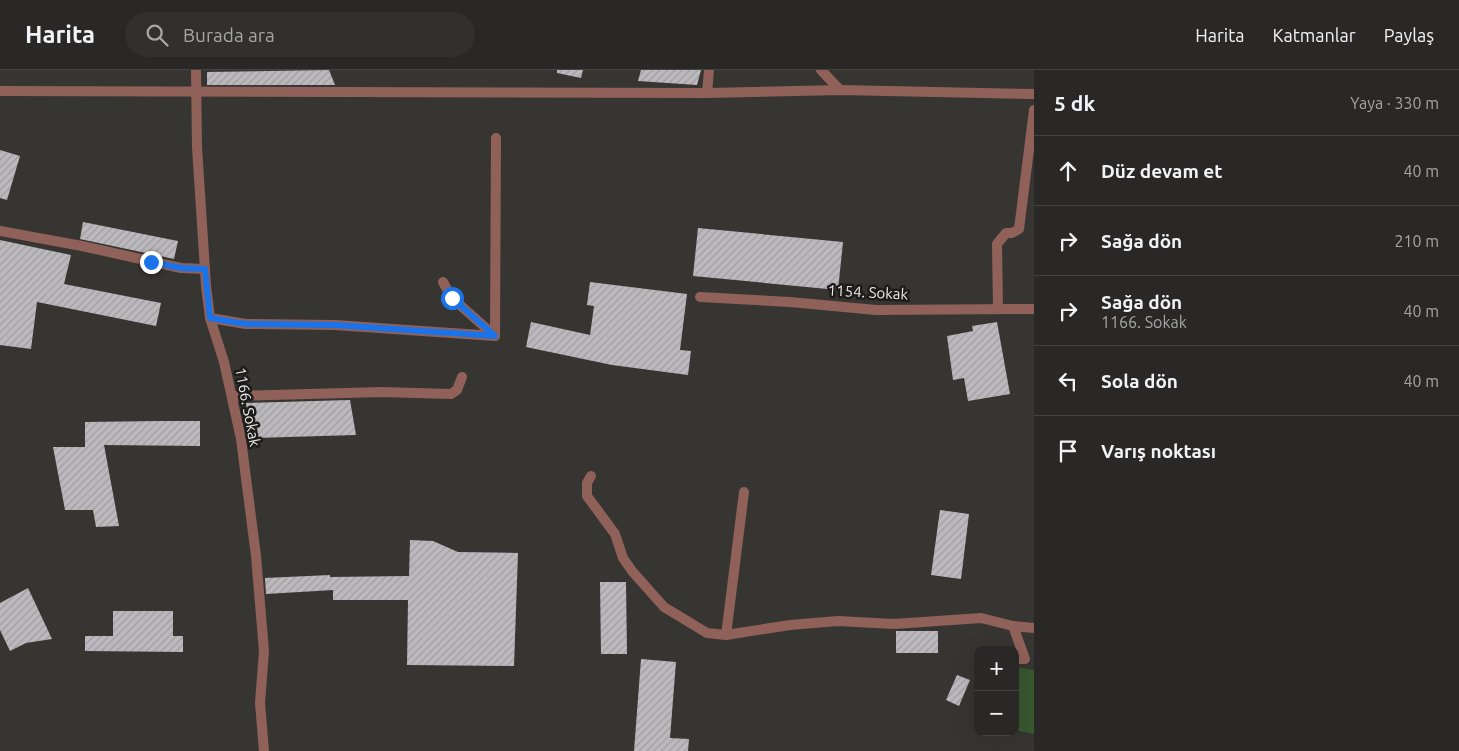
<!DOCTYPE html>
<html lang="tr">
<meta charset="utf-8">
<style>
:root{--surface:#292826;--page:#31302e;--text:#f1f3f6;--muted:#a5a6a7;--line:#454443}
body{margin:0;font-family:Ubuntu,sans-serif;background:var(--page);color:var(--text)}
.controls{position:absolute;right:15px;bottom:15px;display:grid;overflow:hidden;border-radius:10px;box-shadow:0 5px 20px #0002}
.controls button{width:45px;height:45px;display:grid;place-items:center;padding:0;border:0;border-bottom:1px solid var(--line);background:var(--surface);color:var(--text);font:25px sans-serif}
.stop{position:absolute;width:15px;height:15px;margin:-11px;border:4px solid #1a73e8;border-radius:50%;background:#fff}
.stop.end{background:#1a73e8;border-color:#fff;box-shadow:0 1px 5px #0008}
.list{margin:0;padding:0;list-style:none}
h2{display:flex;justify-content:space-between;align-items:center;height:65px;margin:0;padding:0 20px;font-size:21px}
h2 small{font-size:16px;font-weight:400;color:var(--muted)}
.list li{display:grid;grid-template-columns:32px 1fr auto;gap:15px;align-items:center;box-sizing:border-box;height:70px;padding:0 20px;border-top:1px solid var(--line)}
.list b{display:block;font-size:19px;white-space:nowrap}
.list p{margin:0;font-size:16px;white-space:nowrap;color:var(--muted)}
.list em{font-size:16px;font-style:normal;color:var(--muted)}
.icon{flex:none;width:28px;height:28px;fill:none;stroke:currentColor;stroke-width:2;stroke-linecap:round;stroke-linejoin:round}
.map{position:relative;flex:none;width:1034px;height:681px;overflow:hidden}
header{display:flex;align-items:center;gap:30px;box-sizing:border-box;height:70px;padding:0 25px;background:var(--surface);border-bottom:1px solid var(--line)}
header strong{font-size:24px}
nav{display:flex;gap:28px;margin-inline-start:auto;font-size:18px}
.search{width:350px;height:45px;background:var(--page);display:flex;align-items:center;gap:12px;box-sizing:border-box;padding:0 18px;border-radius:28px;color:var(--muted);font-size:19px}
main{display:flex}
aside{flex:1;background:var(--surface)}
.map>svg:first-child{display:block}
.green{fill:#38582e}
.building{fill:url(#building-hatch)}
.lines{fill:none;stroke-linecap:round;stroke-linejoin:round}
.minor{stroke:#906159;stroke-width:10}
.route{stroke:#1a73e8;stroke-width:6}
.labels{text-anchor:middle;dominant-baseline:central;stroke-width:5;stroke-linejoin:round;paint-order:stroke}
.street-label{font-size:15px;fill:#ecebe9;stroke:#1e1c1b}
</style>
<header>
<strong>Harita</strong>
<div class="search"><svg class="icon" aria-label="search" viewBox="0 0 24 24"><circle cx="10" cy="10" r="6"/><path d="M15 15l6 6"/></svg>Burada ara</div>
<nav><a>Harita</a><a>Katmanlar</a><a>Paylaş</a></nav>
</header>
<main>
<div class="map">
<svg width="1034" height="681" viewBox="0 0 1034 681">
<defs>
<pattern id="building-hatch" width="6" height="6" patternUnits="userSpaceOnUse" patternTransform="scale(1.25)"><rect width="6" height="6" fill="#bbb9bd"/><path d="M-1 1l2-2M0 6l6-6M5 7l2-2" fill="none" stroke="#9e9c9f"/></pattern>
</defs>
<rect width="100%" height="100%" fill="#373532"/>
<polygon class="green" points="1015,597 1034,600 1034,664 1015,660"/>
<g class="building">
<polygon points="329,0 335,15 207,15 207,2"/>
<polygon points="557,0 583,0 581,8 557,3"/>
<polygon points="641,0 701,0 697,15 638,11"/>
<polygon points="0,80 20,86 7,130 0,128"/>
<polygon points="83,152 178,171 174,189 80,169"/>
<polygon points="698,158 843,172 838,220 693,206"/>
<polygon points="0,170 71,185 64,214 161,233 156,256 37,232 31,279 0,275"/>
<polygon points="590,212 687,224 680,280 691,281 688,305 612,295 526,277 531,252 590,265 594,236 587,235"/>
<polygon points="997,252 1010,324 968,331 964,308 953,310 947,266 973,261 972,256"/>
<polygon points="350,330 356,365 252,368 246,333"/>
<polygon points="160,351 200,351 200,376 104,375 119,456 96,457 93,440 65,440 53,377 85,377 85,352"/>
<polygon points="940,440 969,444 961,509 931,505"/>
<polygon points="410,470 433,471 458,482 518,483 514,596 407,595 408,530 333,530 333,520 266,524 265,508 330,505 330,507 409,506"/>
<polygon points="600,512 626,512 627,584 601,584"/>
<polygon points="28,518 52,569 26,573 10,581 0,560 0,533"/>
<polygon points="113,541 173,541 173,566 183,566 183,582 85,581 85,566 113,566"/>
<rect x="896" y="561" width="42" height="22"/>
<polygon points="641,589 676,592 670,668 689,669 688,681 634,681"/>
<polygon points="957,605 970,610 959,636 946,630"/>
</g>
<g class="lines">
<g class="minor">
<polyline points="196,0 197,77 206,216 210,248 224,292 241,369 256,486 264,581 260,633 264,681"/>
<polyline points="821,0 840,20"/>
<polyline points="0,21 707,23 840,20 1034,24"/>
<polyline points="707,23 709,0"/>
<polyline points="0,161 82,176 181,198 205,199"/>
<polyline points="443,212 452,228 495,266"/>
<polyline points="700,227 790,232 876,240 1034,239"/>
<polyline points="998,239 997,174 1006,163 1012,163 1019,159 1034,40"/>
<polyline points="210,248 246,254 335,255 495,266 496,68"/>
<polyline points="232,326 382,322 451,324 457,320 462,307"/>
<polyline points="591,406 587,413 587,426 615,464 623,488 632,501 664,537 707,563 726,565 790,555 838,551 894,554 981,548 1013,556 1034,558"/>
<polyline points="1013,556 1025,589 1015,589"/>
<polyline points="726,565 744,422"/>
</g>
</g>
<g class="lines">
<polyline class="route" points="151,192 181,198 205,199 210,248 246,254 335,255 495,266 452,228"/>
</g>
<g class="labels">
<g class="street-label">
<text transform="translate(868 222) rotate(3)">1154. Sokak</text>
<text transform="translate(248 337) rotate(79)">1166. Sokak</text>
</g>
</g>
</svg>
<div class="controls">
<button>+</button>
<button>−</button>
</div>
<div class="stop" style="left:452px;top:228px"></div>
<div class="stop end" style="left:151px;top:192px"></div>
</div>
<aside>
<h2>5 dk<small>Yaya · 330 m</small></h2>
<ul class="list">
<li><svg class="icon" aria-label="ahead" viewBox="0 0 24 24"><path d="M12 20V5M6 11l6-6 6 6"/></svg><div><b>Düz devam et</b></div><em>40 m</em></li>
<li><svg class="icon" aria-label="right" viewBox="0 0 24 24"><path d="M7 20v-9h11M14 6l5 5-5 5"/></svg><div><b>Sağa dön</b></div><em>210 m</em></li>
<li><svg class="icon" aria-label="right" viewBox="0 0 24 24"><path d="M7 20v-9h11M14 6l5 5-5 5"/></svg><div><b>Sağa dön</b><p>1166. Sokak</p></div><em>40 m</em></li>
<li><svg class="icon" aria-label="left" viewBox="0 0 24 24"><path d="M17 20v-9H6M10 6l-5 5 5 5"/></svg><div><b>Sola dön</b></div><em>40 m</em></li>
<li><svg class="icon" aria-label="arrive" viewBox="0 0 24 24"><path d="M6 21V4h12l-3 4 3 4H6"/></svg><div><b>Varış noktası</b></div></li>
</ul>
</aside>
</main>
